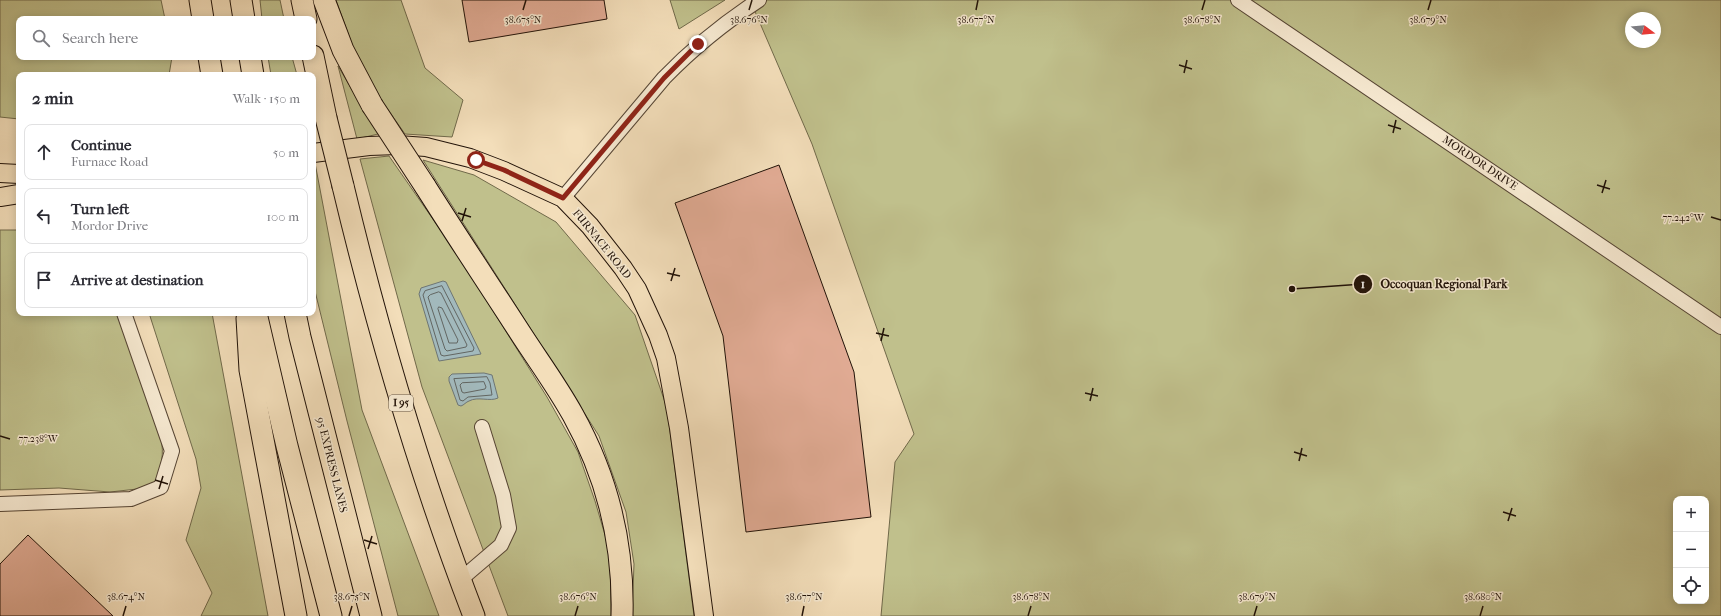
<!DOCTYPE html>
<meta charset="utf-8">
<style>
:root{--surface:#fff;--page:#f7f7f7;--text:#2b2b33;--muted:#7c7c81;--line:#e1e1e2}
body{margin:0;font-family:"IM FELL French Canon",serif;background:var(--page);color:var(--text)}
.controls{position:absolute;right:12px;bottom:12px;display:grid;overflow:hidden;border-radius:8px;box-shadow:0 2px 10px #0003}
.controls button{width:36px;height:36px;display:grid;place-items:center;padding:0;border:0;border-bottom:1px solid var(--line);background:var(--surface);color:var(--text);font:20px sans-serif}
.compass{position:absolute;left:1625px;top:12px;width:36px;height:36px;border-radius:50%;background:var(--surface);box-shadow:0 2px 10px #0003;rotate:106deg}
.stop{position:absolute;width:12px;height:12px;margin:-9px;border:3px solid #8f2418;border-radius:50%;background:#fff}
.stop.end{background:#8f2418;border-color:#fff;box-shadow:0 1px 4px #0008}
.list{margin:0;padding:0;list-style:none}
h2{display:flex;justify-content:space-between;align-items:center;height:52px;margin:0;padding:0 16px;font-size:17px}
h2 small{font-size:13px;font-weight:400;color:var(--muted)}
.list li{display:grid;grid-template-columns:26px 1fr auto;gap:12px;align-items:center;box-sizing:border-box;height:56px;margin:0 8px 8px;padding:0 8px;border:1px solid var(--line);border-radius:8px}
.list b{display:block;font-size:15px;white-space:nowrap}
.list p{margin:0;font-size:13px;white-space:nowrap;color:var(--muted)}
.list em{font-size:13px;font-style:normal;color:var(--muted)}
.icon{flex:none;width:22px;height:22px;fill:none;stroke:currentColor;stroke-width:2;stroke-linecap:round;stroke-linejoin:round}
.map{position:relative;flex:none;width:1721px;height:616px;overflow:hidden}
.search{position:absolute;background:var(--surface);box-shadow:0 2px 10px #0003;left:16px;top:16px;width:300px;height:44px;display:flex;align-items:center;gap:10px;box-sizing:border-box;padding:0 14px;border-radius:8px;color:var(--muted);font-size:15px}
.panel{position:absolute;background:var(--surface);box-shadow:0 2px 10px #0003;left:16px;top:72px;width:300px;height:244px;border-radius:8px}
.map>svg:first-child{display:block}
.green{fill:#c0c08c;stroke:#70694a;fill-rule:evenodd}
.water{fill:#a2b9bc;stroke:#6e7674}
.lines{fill:none;stroke-linecap:round;stroke-linejoin:round}
.shore{stroke:#626662;stroke-width:1}
.building{fill:#e1ab94;stroke:#211208}
.minor-casing{stroke:#564534;stroke-width:16}
.major-casing{stroke:#211208;stroke-width:20}
.highway-casing{stroke:#211208;stroke-width:23}
.minor{stroke:#f7ead2;stroke-width:14}
.major{stroke:#f3deba;stroke-width:18}
.highway{stroke:#f3deba;stroke-width:21}
.highway-bridge-casing{stroke:#211208;stroke-width:23;stroke-linecap:butt}
.highway-bridge{stroke:#f3deba;stroke-width:21}
.route{stroke:#8f2418;stroke-width:5}
.ticks{fill:none;stroke:#211208;stroke-width:1.5}
.labels{text-anchor:middle;dominant-baseline:central;stroke-width:3;stroke-linejoin:round;paint-order:stroke}
.shield{fill:#f7ead2;stroke:#615345;stroke-width:1}
.shield-label{font-size:10px;font-weight:bold;fill:#211208}
.street-label{font-size:11px;fill:#211208;stroke:#f7ead2}
.ticks-label{font-size:10px;text-anchor:middle;fill:#211208;stroke:#f7ead2;stroke-width:3;stroke-linejoin:round;paint-order:stroke}
.leader{fill:none;stroke:#211208;stroke-width:1.5}
.callout-dot{fill:#211208;stroke:#f7ead2;stroke-width:1.5}
.mark-label{font-size:12px;text-anchor:middle;font-weight:bold;fill:#fff}
.callout-label{font-size:12px;text-anchor:middle;font-weight:bold;fill:#211208;stroke:#f7ead2;stroke-width:3;stroke-linejoin:round;paint-order:stroke}
</style>
<div class="map">
<svg width="1721" height="616" viewBox="0 0 1721 616">
<rect width="100%" height="100%" fill="#f3deba"/>
<filter id="stains"><feTurbulence type="fractalNoise" baseFrequency=".005" numOctaves="4"/><feColorMatrix values="0 0 0 0 .2 0 0 0 0 .09 0 0 0 0 .02 0 0 0 .5 -.17"/></filter>
<radialGradient id="worn" r=".72"><stop offset=".6" stop-color="#630" stop-opacity="0"/><stop offset="1" stop-color="#630" stop-opacity=".3"/></radialGradient>
<g class="green">
<polygon points="0,0 161,0 165,19 19,19 19,57 172,57 169,75 19,75 19,119 0,117"/>
<polygon points="260,0 280,0 284,19 262,19"/>
<polygon points="336,0 401,0 425,68 463,100 452,137 405,134 375,91 358,61"/>
<polygon points="670,0 725,0 679,29"/>
<path d="M750,0H1721V616H881L895,462L914,434L812,144ZM1631,18H1655V42H1631ZM1676,499H1706V601H1676Z"/>
<polygon points="268,57 292,57 297,75 271,75"/>
<polygon points="338,66 378,134 357,139"/>
<polygon points="389,156 460,258 547,397 578,452 595,501 610,552 611,616 508,616 422,387 360,159"/>
<polygon points="423,160 474,175 556,222 635,315 667,408 694,616 632,616 634,564 626,512 599,436"/>
<polygon points="313,163 315,163 362,410 439,616 398,616 347,421 313,283"/>
<path d="M0,230H19V313H119L161,437C164,455 162,465 155,482L137,489L110,492L59,488L0,490Z"/>
<polygon points="149,313 212,313 268,616 201,616 212,593 186,540 201,488 196,459"/>
</g>
<g class="water">
<polygon points="443,281 446,282 481,354 439,361 419,294 421,288"/>
<path d="M484,373L492,375L498,398C490,402 478,396 469,401C466,402 464,405 461,406L458,405L449,381V377L452,374Z"/>
</g>
<g class="lines">
<g class="shore">
<polygon points="442,286 474,348 473,351 444,356 441,355 423,295 425,291"/>
<polygon points="439,292 441,293 467,345 466,347 447,351 445,349 428,297 430,295"/>
<polygon points="439,307 442,308 458,340 457,343 449,343 438,309"/>
<polygon points="487,377 490,383 492,395 468,397 463,401 460,400 454,379"/>
<polygon points="484,382 486,387 485,389 464,393 462,392 460,385 462,383"/>
</g>
</g>
<g class="building">
<polygon points="462,0 604,0 607,19 469,42"/>
<polygon points="779,165 854,372 871,517 746,532 723,336 675,203"/>
<polygon points="28,535 113,616 0,616 0,564"/>
</g>
<g class="lines">
<defs>
<g id="minor">
<polyline points="1238,0 1721,327"/>
<path d="M563,198L664,78C693,48 724,23 759,0"/>
<polyline points="0,504 131,499 161,487 172,451 124,313"/>
<polyline points="460,580 501,545 509,528 503,495 482,427"/>
</g>
<g id="major">
<polyline points="313,153 369,146 398,145 426,147 470,158 504,171 563,198 590,226 623,268 637,289 658,335 666,358 679,428 704,616"/>
<polyline points="0,173 19,174"/>
<polyline points="0,197 19,194"/>
</g>
<g id="highway">
<polyline points="200,0 203,19"/>
<polyline points="241,0 244,19"/>
<polyline points="302,0 306,19"/>
<polyline points="324,0 343,50 372,105"/>
<polyline points="313,56 326,118"/>
<polyline points="209,57 212,75"/>
<polyline points="250,57 253,75"/>
<path d="M343,186C378,332 420,476 474,616"/>
<path d="M425,186C456,235 488,283 519,331C537,359 557,386 573,415C608,478 624,545 622,616"/>
<polyline points="256,313 287,446 331,616"/>
<polyline points="295,313 300,337 371,616"/>
<polyline points="247,318 250,370 296,616"/>
</g>
</defs>
<use href="#minor" class="minor-casing"/>
<use href="#major" class="major-casing"/>
<use href="#highway" class="highway-casing"/>
<use href="#minor" class="minor"/>
<use href="#major" class="major"/>
<use href="#highway" class="highway"/>
<defs>
<g id="highway-bridge">
<polyline points="372,105 425,186"/>
<polyline points="326,118 343,186"/>
</g>
</defs>
<use href="#highway-bridge" class="highway-bridge-casing"/>
<use href="#highway-bridge" class="highway-bridge"/>
</g>
<g class="lines">
<polyline class="route" points="476,160 504,170 563,198 664,78 698,44"/>
</g>
<path class="ticks" d="M523,10L526,0M749,10L752,0M976,10L978,0M1202,10L1205,0M1428,10L1431,0M1179,65L1192,69M1184,73L1187,60M1388,125L1401,129M1393,133L1396,120M1597,185L1610,189M1602,193L1606,180M458,213L471,217M1711,217L1721,220M462,221L466,208M667,273L680,276M671,281L675,268M876,333L889,336M881,341L884,328M1085,393L1098,396M1090,401L1093,388M0,436L10,439M1294,452L1307,456M1299,461L1302,448M155,480L168,484M159,489L163,476M1503,512L1516,516M1508,521L1512,508M364,540L377,544M368,549L372,536M123,616L126,606M349,616L352,606M575,616L578,606M802,616L804,606M1028,616L1031,606M1254,616L1257,606M1480,616L1483,606"/>
<g class="labels">
<rect class="shield" x="389" y="395" width="24" height="16" rx="3"/>
<g class="shield-label">
<text x="401" y="403">I 95</text>
</g>
<g class="street-label">
<text transform="translate(1480 163) rotate(34)">MORDOR DRIVE</text>
<text transform="translate(602 244) rotate(51)">FURNACE ROAD</text>
<text transform="translate(332 465) rotate(76)">95 EXPRESS LANES</text>
</g>
</g>
<g class="ticks-label">
<text x="523" y="23">38.675°N</text>
<text x="749" y="23">38.676°N</text>
<text x="976" y="23">38.677°N</text>
<text x="1202" y="23">38.678°N</text>
<text x="1428" y="23">38.679°N</text>
<text x="1683" y="221">77.242°W</text>
<text x="38" y="442">77.238°W</text>
<text x="126" y="600">38.674°N</text>
<text x="352" y="600">38.675°N</text>
<text x="578" y="600">38.676°N</text>
<text x="804" y="600">38.677°N</text>
<text x="1031" y="600">38.678°N</text>
<text x="1257" y="600">38.679°N</text>
<text x="1483" y="600">38.680°N</text>
</g>
<path class="leader" d="M1292 289L1363 284"/>
<g class="callout-dot">
<circle cx="1292" cy="289" r="4"/>
<circle cx="1363" cy="284" r="10"/>
</g>
<g class="mark-label">
<text x="1363" y="288">1</text>
</g>
<g class="callout-label">
<text x="1444" y="288">Occoquan Regional Park</text>
</g>
<rect width="100%" height="100%" filter="url(#stains)"/>
<rect width="100%" height="100%" fill="url(#worn)"/>
</svg>
<div class="controls">
<button>+</button>
<button>−</button>
<button><svg class="icon" aria-label="locate" viewBox="0 0 24 24"><circle cx="12" cy="12" r="6"/><path d="M12 2v4M12 18v4M2 12h4M18 12h4"/></svg></button>
</div>
<svg class="compass" viewBox="-18 -18 36 36"><path d="M0-13l5 13h-10z" fill="#e53935"/><path d="M0 13l5-13h-10z" fill="#7c7c81"/></svg>
<div class="stop" style="left:476px;top:160px"></div>
<div class="stop end" style="left:698px;top:44px"></div>
<div class="search"><svg class="icon" aria-label="search" viewBox="0 0 24 24"><circle cx="10" cy="10" r="6"/><path d="M15 15l6 6"/></svg>Search here</div>
<section class="panel">
<h2>2 min<small>Walk · 150 m</small></h2>
<ul class="list">
<li><svg class="icon" aria-label="ahead" viewBox="0 0 24 24"><path d="M12 20V5M6 11l6-6 6 6"/></svg><div><b>Continue</b><p>Furnace Road</p></div><em>50 m</em></li>
<li><svg class="icon" aria-label="left" viewBox="0 0 24 24"><path d="M17 20v-9H6M10 6l-5 5 5 5"/></svg><div><b>Turn left</b><p>Mordor Drive</p></div><em>100 m</em></li>
<li><svg class="icon" aria-label="arrive" viewBox="0 0 24 24"><path d="M6 21V4h12l-3 4 3 4H6"/></svg><div><b>Arrive at destination</b></div></li>
</ul>
</section>
</div>
